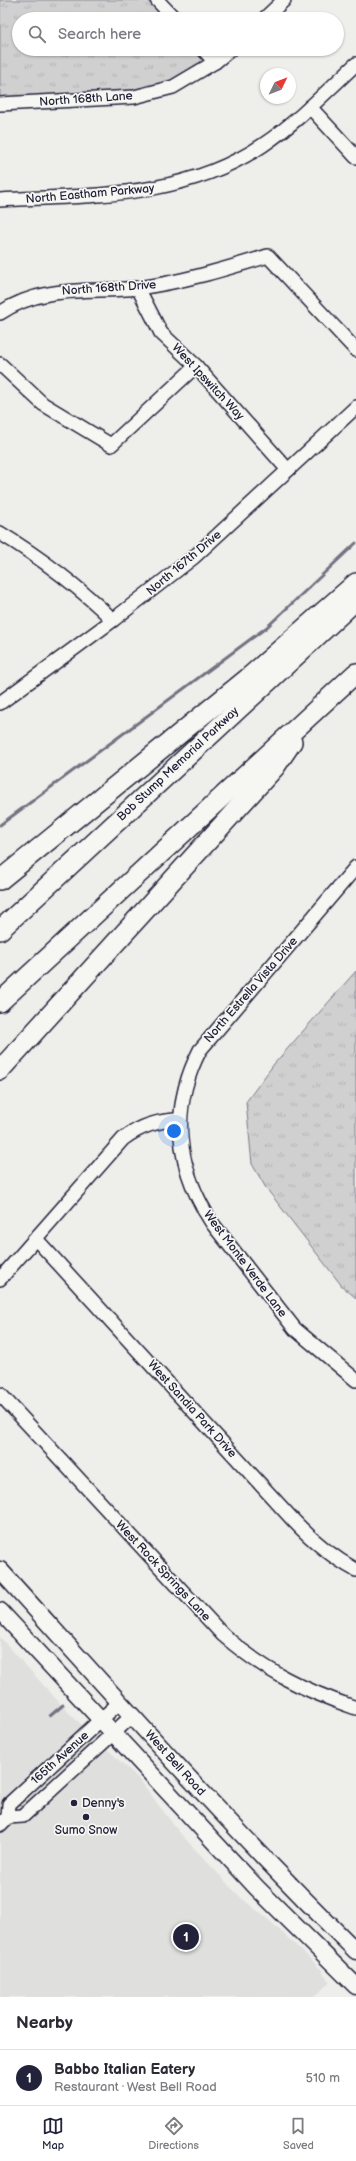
<!DOCTYPE html>
<meta charset="utf-8">
<style>
:root{--surface:#fff;--page:#f2f2f3;--text:#2b2b33;--muted:#7c7c81;--line:#e1e1e2;--accent:#22223b}
body{margin:0;font-family:"Balsamiq Sans",sans-serif;background:var(--page);color:var(--text)}
.compass{position:absolute;left:260px;top:68px;width:36px;height:36px;border-radius:50%;background:var(--surface);box-shadow:0 1px 3px #0004;rotate:47deg}
.you{position:absolute;left:174px;top:1131px;width:14px;height:14px;margin:-10px;border:3px solid #fff;border-radius:50%;background:#1a73e8;box-shadow:0 0 0 6px #1a73e833}
.badge{display:grid;place-items:center;width:26px;height:26px;border-radius:50%;background:var(--accent);color:#fff;font-size:13px;font-weight:700}
.pin{position:absolute;translate:-50% -50%;border:2px solid #fff;box-shadow:0 1px 4px #0006}
.list{margin:0;padding:0;list-style:none}
h2{display:flex;justify-content:space-between;align-items:center;height:52px;margin:0;padding:0 16px;font-size:17px}
h2 small{font-size:13px;font-weight:400;color:var(--muted)}
.list li{display:grid;grid-template-columns:26px 1fr auto;gap:12px;align-items:center;box-sizing:border-box;height:56px;padding:0 16px;border-top:1px solid var(--line)}
.list b{display:block;font-size:15px;white-space:nowrap}
.list p{margin:0;font-size:13px;white-space:nowrap;color:var(--muted)}
.list em{font-size:13px;font-style:normal;color:var(--muted)}
.icon{flex:none;width:22px;height:22px;fill:none;stroke:currentColor;stroke-width:2;stroke-linecap:round;stroke-linejoin:round}
.map{position:relative;flex:none;width:356px;height:1997px;overflow:hidden}
.search{position:absolute;background:var(--surface);box-shadow:0 1px 3px #0004;left:12px;right:12px;top:12px;height:44px;display:flex;align-items:center;gap:10px;box-sizing:border-box;padding:0 14px;border-radius:22px;color:var(--muted);font-size:15px}
.sheet{height:108px;background:var(--surface)}
nav{display:flex;justify-content:space-around;align-items:center;box-sizing:border-box;height:56px;border-top:1px solid var(--line);background:var(--surface);font-size:11px;color:var(--muted)}
nav a{display:grid;justify-items:center;gap:2px}
nav .on{color:var(--accent)}
.map>svg:first-child{display:block}
.built{fill:#dfdfde}
.grass{fill:url(#grass-tufts);stroke:#797986}
.lines{fill:none;stroke-linecap:round;stroke-linejoin:round}
.stream{stroke:#727281;stroke-width:3}
.minor-casing{stroke:#22223b;stroke-width:16}
.major-casing{stroke:#22223b;stroke-width:19}
.highway-casing{stroke:#22223b;stroke-width:22}
.minor{stroke:#f6f6f2;stroke-width:13}
.major{stroke:#f6f6f2;stroke-width:16}
.highway{stroke:#f6f6f2;stroke-width:19}
.poi-dot{fill:#22223b;stroke:#f6f6f2;stroke-width:1.5}
.labels{text-anchor:middle;dominant-baseline:central;stroke-width:3.5;stroke-linejoin:round;paint-order:stroke}
.street-label{font-size:12px;fill:#22223b;stroke:#f6f6f2}
.poi-label{font-size:12px;fill:#22223b;stroke:#f6f6f2;text-anchor:start}
</style>
<div class="map">
<svg width="356" height="1997" viewBox="0 0 356 1997">
<defs>
<pattern id="grass-tufts" width="24" height="20" patternUnits="userSpaceOnUse"><rect width="24" height="20" fill="#d0d0d1"/><path d="M3 7l-1-3M5 7V3M7 7l1-3M15 17l-1-3M17 17v-4M19 17l1-3" fill="none" stroke="#b2b2b4"/></pattern>
</defs>
<rect width="100%" height="100%" fill="#eeeeeb"/>
<filter id="ink" filterUnits="userSpaceOnUse"><feTurbulence type="fractalNoise" baseFrequency=".025" numOctaves="2"/><feDisplacementMap in="SourceGraphic" scale="8" xChannelSelector="R" yChannelSelector="G"/><feConvolveMatrix kernelMatrix="1 2 1 2 8 2 1 2 1" color-interpolation-filters="sRGB"/></filter>
<g filter="url(#ink)">
<polygon class="built" points="0,1637 66,1710 139,1779 180,1833 240,1897 270,1921 322,1970 322,1973 330,1982 314,1997 0,1997"/>
<g class="grass">
<polygon points="0,0 148,0 166,19 19,19 19,49 194,49 205,60 170,81 133,90 0,98"/>
<polygon points="356,971 356,1298 342,1286 266,1188 252,1164 246,1102 274,1064"/>
</g>
<g class="lines">
<g class="stream">
<polyline points="0,825 267,627 356,543"/>
<polyline points="50,1716 63,1705"/>
</g>
<defs>
<g id="minor">
<polyline points="157,0 175,19"/>
<polyline points="264,19 284,0"/>
<polyline points="203,49 215,62"/>
<polyline points="0,104 134,97 173,87 215,62 231,49"/>
<polyline points="310,107 356,157"/>
<path d="M0,200C92,195 183,199 263,145C297,122 326,92 356,64"/>
<polyline points="138,288 161,333 196,366 288,470"/>
<path d="M0,313C44,284 89,293 138,288C183,282 225,269 268,256L356,350"/>
<polyline points="0,364 43,404 111,445 196,366"/>
<path d="M0,533C43,559 77,585 113,620"/>
<polyline points="0,703 113,620 194,557 356,407"/>
<path d="M356,867L200,1050C169,1110 176,1167 212,1223L295,1329L356,1380"/>
<path d="M36,1239L294,1521C313,1541 332,1557 356,1570"/>
<path d="M0,1279L123,1139C140,1126 158,1120 180,1120"/>
<path d="M0,1394L223,1635C266,1672 303,1690 356,1708"/>
<polyline points="8,1817 9,1804 120,1702"/>
<polyline points="0,1825 8,1817 23,1816 132,1716"/>
</g>
<g id="major">
<path d="M0,1570C117,1699 232,1829 356,1951"/>
<polyline points="0,1611 257,1888 356,1986"/>
</g>
<g id="highway">
<polyline points="0,880 248,678 356,583"/>
<polyline points="0,930 356,600"/>
<polyline points="0,1002 356,673"/>
<polyline points="0,1070 275,767 292,742"/>
</g>
</defs>
<use href="#minor" class="minor-casing"/>
<use href="#major" class="major-casing"/>
<use href="#highway" class="highway-casing"/>
<use href="#minor" class="minor"/>
<use href="#major" class="major"/>
<use href="#highway" class="highway"/>
</g>
</g>
<g class="poi-dot">
<circle cx="74" cy="1803" r="4"/>
<circle cx="86" cy="1817" r="4"/>
</g>
<g class="labels">
<g class="street-label">
<text transform="translate(86 99) rotate(-4)">North 168th Lane</text>
<text transform="translate(90 194) rotate(-5)">North Eastham Parkway</text>
<text transform="translate(109 288) rotate(-4)">North 168th Drive</text>
<text transform="translate(208 382) rotate(47)">West Ipswitch Way</text>
<text transform="translate(184 563) rotate(-40)">North 167th Drive</text>
<text transform="translate(178 764) rotate(-43)">Bob Stump Memorial Parkway</text>
<text transform="translate(251 990) rotate(-49)">North Estrella Vista Drive</text>
<text transform="translate(245 1264) rotate(53)">West Monte Verde Lane</text>
<text transform="translate(192 1409) rotate(48)">West Sandia Park Drive</text>
<text transform="translate(163 1571) rotate(47)">West Rock Springs Lane</text>
<text transform="translate(60 1758) rotate(-42)">165th Avenue</text>
<text transform="translate(175 1763) rotate(48)">West Bell Road</text>
</g>
<g class="poi-label">
<text x="82" y="1803">Denny's</text>
<text x="86" y="1830" text-anchor="middle">Sumo Snow</text>
</g>
</g>
</svg>
<svg class="compass" viewBox="-18 -18 36 36"><path d="M0-13l5 13h-10z" fill="#e53935"/><path d="M0 13l5-13h-10z" fill="#7c7c81"/></svg>
<div class="you"></div>
<div class="pin badge" style="left:186px;top:1937px">1</div>
<div class="search"><svg class="icon" aria-label="search" viewBox="0 0 24 24"><circle cx="10" cy="10" r="6"/><path d="M15 15l6 6"/></svg>Search here</div>
</div>
<section class="sheet">
<h2>Nearby<small></small></h2>
<ul class="list">
<li><span class="badge">1</span><div><b>Babbo Italian Eatery</b><p>Restaurant · West Bell Road</p></div><em>510 m</em></li>
</ul>
</section>
<nav>
<a class="on"><svg class="icon" aria-label="map" viewBox="0 0 24 24"><path d="M3 6l6-2 6 2 6-2v14l-6 2-6-2-6 2zM9 4v14M15 6v14"/></svg>Map</a>
<a><svg class="icon" aria-label="directions" viewBox="0 0 24 24"><path d="M12 3l9 9-9 9-9-9zM9 14v-3h6M13 9l2 2-2 2"/></svg>Directions</a>
<a><svg class="icon" aria-label="saved" viewBox="0 0 24 24"><path d="M7 4h10v16l-5-4-5 4z"/></svg>Saved</a>
</nav>
